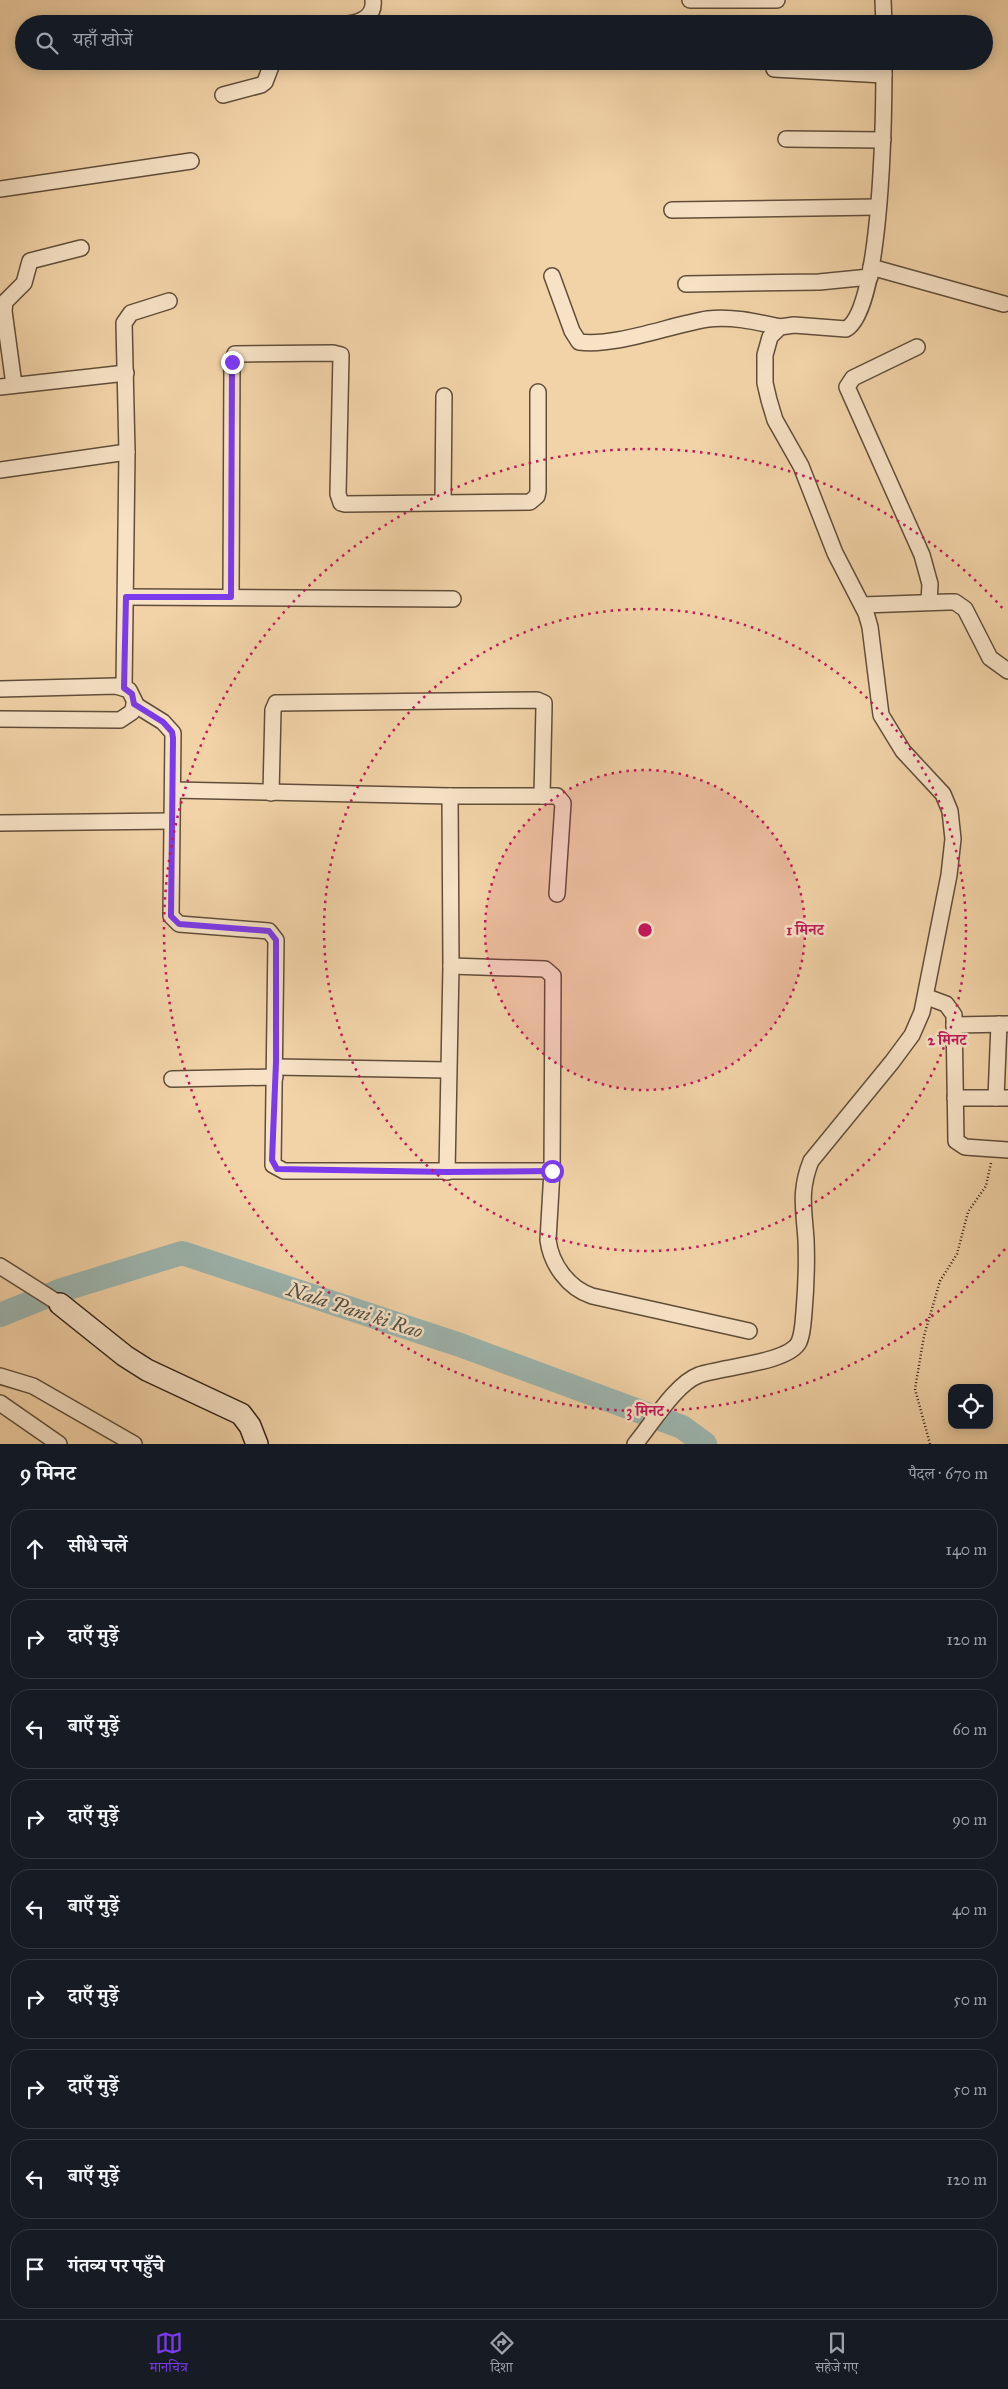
<!DOCTYPE html>
<html lang="hi">
<meta charset="utf-8">
<style>
:root{--surface:#171b24;--page:#242831;--text:#f1f3f6;--muted:#9ea1a6;--line:#363941;--accent:#7c3aed}
body{margin:0;font-family:"IM FELL Great Primer","Noto Serif Devanagari",serif;background:var(--page);color:var(--text)}
.controls{position:absolute;right:15px;bottom:15px;display:grid;overflow:hidden;border-radius:10px;box-shadow:0 2px 12px #0003}
.controls button{width:45px;height:45px;display:grid;place-items:center;padding:0;border:0;border-bottom:1px solid var(--line);background:var(--surface);color:var(--text);font:25px sans-serif}
.stop{position:absolute;width:15px;height:15px;margin:-11px;border:4px solid #7c3aed;border-radius:50%;background:#fff}
.stop.end{background:#7c3aed;border-color:#fff;box-shadow:0 1px 5px #0008}
.list{margin:0;padding:0;list-style:none}
h2{display:flex;justify-content:space-between;align-items:center;height:65px;margin:0;padding:0 20px;font-size:21px}
h2 small{font-size:16px;font-weight:400;color:var(--muted)}
.list li{display:grid;grid-template-columns:32px 1fr auto;gap:15px;align-items:center;box-sizing:border-box;height:80px;margin:0 10px 10px;padding:0 10px;border:1px solid var(--line);border-radius:20px}
.list b{display:block;font-size:19px;white-space:nowrap}
.list em{font-size:16px;font-style:normal;color:var(--muted)}
.icon{flex:none;width:28px;height:28px;fill:none;stroke:currentColor;stroke-width:2;stroke-linecap:round;stroke-linejoin:round}
.map{position:relative;flex:none;width:1008px;height:1444px;overflow:hidden}
.search{position:absolute;background:var(--surface);box-shadow:0 2px 12px #0003;left:15px;right:15px;top:15px;height:55px;display:flex;align-items:center;gap:12px;box-sizing:border-box;padding:0 18px;border-radius:28px;color:var(--muted);font-size:19px}
.sheet{height:875px;background:var(--surface)}
nav{display:flex;justify-content:space-around;align-items:center;box-sizing:border-box;height:70px;border-top:1px solid var(--line);background:var(--surface);font-size:14px;color:var(--muted)}
nav a{display:grid;justify-items:center;gap:2px}
nav .on{color:var(--accent)}
.map>svg:first-child{display:block}
.lines{fill:none;stroke-linecap:round;stroke-linejoin:round}
.river{stroke:#9db6b0;stroke-width:24}
.street-casing{stroke:#604e3a;stroke-width:18}
.secondary-casing{stroke:#302116;stroke-width:24}
.path{stroke:#302116;stroke-width:2.5;stroke-dasharray:1 2.5;stroke-linecap:butt}
.street{stroke:#f7e2c6;stroke-width:15}
.secondary{stroke:#f7e2c6;stroke-width:21}
.route{stroke:#7c3aed;stroke-width:6}
.ring{fill:none;stroke:#c2185b;stroke-width:2.5;stroke-dasharray:2.5 5}
.labels{text-anchor:middle;dominant-baseline:central;stroke-width:5;stroke-linejoin:round;paint-order:stroke}
.water-label{font-size:20px;font-style:italic;fill:#514e44;stroke:#f7e2c6}
.centre{fill:#c2185b;stroke:#f7e2c6;stroke-width:2.5}
.ring-label{font-size:15px;text-anchor:middle;font-weight:bold;fill:#c2185b;stroke:#f7e2c6;stroke-width:5;stroke-linejoin:round;paint-order:stroke}
</style>
<div class="map">
<svg width="1008" height="1444" viewBox="0 0 1008 1444">
<rect width="100%" height="100%" fill="#f2d3a8"/>
<filter id="stains"><feTurbulence type="fractalNoise" baseFrequency=".004" numOctaves="4"/><feColorMatrix values="0 0 0 0 .2 0 0 0 0 .09 0 0 0 0 .02 0 0 0 .5 -.17"/></filter>
<radialGradient id="worn" r=".72"><stop offset=".6" stop-color="#630" stop-opacity="0"/><stop offset="1" stop-color="#630" stop-opacity=".3"/></radialGradient>
<g class="lines">
<polyline class="river" points="0,1315 62,1290 182,1253 460,1345 682,1427 705,1444"/>
<defs>
<g id="street">
<polyline points="690,0 777,0"/>
<polyline points="883,0 884,24"/>
<path d="M348,24C362,22 375,16 373,0"/>
<polyline points="774,69 884,75"/>
<polyline points="223,95 261,85 265,82 273,61"/>
<polyline points="786,139 883,140"/>
<polyline points="0,189 191,161"/>
<polyline points="672,210 878,207"/>
<polyline points="871,267 1004,304"/>
<path d="M552,276L572,331L579,342C616,347 670,325 708,319C732,316 757,322 780,327"/>
<polyline points="686,284 819,282 870,277"/>
<polyline points="917,347 853,378 847,387 922,555 930,584 929,602"/>
<polyline points="14,385 4,311 5,302 24,283 30,261 81,248"/>
<polyline points="0,387 126,373"/>
<polyline points="0,470 127,452"/>
<polyline points="443,502 444,396"/>
<polyline points="126,597 453,599"/>
<polyline points="231,597 232,362 235,354 333,353 341,355 338,494 341,503 345,504 530,502 537,496 538,491 538,392"/>
<polyline points="863,605 948,602 955,602 965,609 990,658 1008,671"/>
<polyline points="124,688 127,452 124,323 131,313 169,301"/>
<polyline points="0,689 116,686 129,690 135,702 132,712 120,720 0,719"/>
<polyline points="134,704 163,722 173,733 171,916 179,924 269,931 276,940 273,1165 284,1171 552,1171"/>
<polyline points="173,790 450,796 557,796 563,803 557,894"/>
<polyline points="271,793 273,710 276,703 537,700 544,703 544,707 542,796"/>
<polyline points="0,823 171,821"/>
<path d="M451,966L545,969L553,976L552,1171L548,1240C551,1264 568,1288 592,1296L749,1331"/>
<polyline points="927,997 946,1004 954,1015 956,1141 965,1147 1008,1150"/>
<polyline points="954,1025 1008,1024"/>
<polyline points="276,1067 448,1070"/>
<polyline points="172,1079 275,1077"/>
<polyline points="955,1098 1008,1098"/>
<polyline points="996,1098 999,1024"/>
<polyline points="447,1172 451,966 450,796"/>
<polyline points="0,1266 60,1304"/>
<polyline points="0,1376 33,1386 134,1444"/>
<polyline points="0,1403 59,1444"/>
<path d="M635,1444C652,1424 675,1384 699,1375C721,1367 789,1363 799,1342C803,1333 803,1322 804,1312C806,1288 807,1264 806,1240C804,1209 799,1191 811,1161L892,1062L912,1035L922,1012L949,875L953,839L950,811L943,794L903,751L881,715L870,627L866,613L835,553L801,466L775,420L769,400L765,383V355L770,337L780,327L794,325L846,329C883,309 884,105 884,61"/>
</g>
<polyline id="secondary" points="60,1304 125,1356 147,1370 241,1414 250,1426 257,1444"/>
</defs>
<use href="#street" class="street-casing"/>
<use href="#secondary" class="secondary-casing"/>
<polyline class="path" points="930,1444 915,1389 924,1336 940,1281 957,1254 968,1212 986,1186 991,1163"/>
<use href="#street" class="street"/>
<use href="#secondary" class="secondary"/>
</g>
<g class="lines">
<polyline class="route" points="232,362 231,597 126,597 124,688 132,694 134,704 163,722 172,732 173,738 171,916 179,924 269,931 276,940 276,1062 272,1160 277,1169 446,1172 552,1171"/>
</g>
<circle cx="645" cy="930" r="160" fill="#c2185b" fill-opacity=".12"/>
<g class="ring">
<circle cx="645" cy="930" r="160"/>
<circle cx="645" cy="930" r="321"/>
<path d="M1005 1249A481 481 0 1 1 1005 611"/>
</g>
<g class="labels">
<g class="water-label">
<text transform="translate(355 1310) rotate(18)">Nala Pani ki Rao</text>
</g>
</g>
<circle cx="645" cy="930" r="8" class="centre"/>
<g class="ring-label">
<text x="805" y="935">1 मिनट</text>
<text x="947" y="1045">2 मिनट</text>
<text x="645" y="1416">3 मिनट</text>
</g>
<rect width="100%" height="100%" filter="url(#stains)"/>
<rect width="100%" height="100%" fill="url(#worn)"/>
</svg>
<div class="controls">
<button><svg class="icon" aria-label="locate" viewBox="0 0 24 24"><circle cx="12" cy="12" r="6"/><path d="M12 2v4M12 18v4M2 12h4M18 12h4"/></svg></button>
</div>
<div class="stop" style="left:552px;top:1171px"></div>
<div class="stop end" style="left:232px;top:362px"></div>
<div class="search"><svg class="icon" aria-label="search" viewBox="0 0 24 24"><circle cx="10" cy="10" r="6"/><path d="M15 15l6 6"/></svg>यहाँ खोजें</div>
</div>
<section class="sheet">
<h2>9 मिनट<small>पैदल · 670 m</small></h2>
<ul class="list">
<li><svg class="icon" aria-label="ahead" viewBox="0 0 24 24"><path d="M12 20V5M6 11l6-6 6 6"/></svg><div><b>सीधे चलें</b></div><em>140 m</em></li>
<li><svg class="icon" aria-label="right" viewBox="0 0 24 24"><path d="M7 20v-9h11M14 6l5 5-5 5"/></svg><div><b>दाएँ मुड़ें</b></div><em>120 m</em></li>
<li><svg class="icon" aria-label="left" viewBox="0 0 24 24"><path d="M17 20v-9H6M10 6l-5 5 5 5"/></svg><div><b>बाएँ मुड़ें</b></div><em>60 m</em></li>
<li><svg class="icon" aria-label="right" viewBox="0 0 24 24"><path d="M7 20v-9h11M14 6l5 5-5 5"/></svg><div><b>दाएँ मुड़ें</b></div><em>90 m</em></li>
<li><svg class="icon" aria-label="left" viewBox="0 0 24 24"><path d="M17 20v-9H6M10 6l-5 5 5 5"/></svg><div><b>बाएँ मुड़ें</b></div><em>40 m</em></li>
<li><svg class="icon" aria-label="right" viewBox="0 0 24 24"><path d="M7 20v-9h11M14 6l5 5-5 5"/></svg><div><b>दाएँ मुड़ें</b></div><em>50 m</em></li>
<li><svg class="icon" aria-label="right" viewBox="0 0 24 24"><path d="M7 20v-9h11M14 6l5 5-5 5"/></svg><div><b>दाएँ मुड़ें</b></div><em>50 m</em></li>
<li><svg class="icon" aria-label="left" viewBox="0 0 24 24"><path d="M17 20v-9H6M10 6l-5 5 5 5"/></svg><div><b>बाएँ मुड़ें</b></div><em>120 m</em></li>
<li><svg class="icon" aria-label="arrive" viewBox="0 0 24 24"><path d="M6 21V4h12l-3 4 3 4H6"/></svg><div><b>गंतव्य पर पहुँचे</b></div></li>
</ul>
</section>
<nav>
<a class="on"><svg class="icon" aria-label="map" viewBox="0 0 24 24"><path d="M3 6l6-2 6 2 6-2v14l-6 2-6-2-6 2zM9 4v14M15 6v14"/></svg>मानचित्र</a>
<a><svg class="icon" aria-label="directions" viewBox="0 0 24 24"><path d="M12 3l9 9-9 9-9-9zM9 14v-3h6M13 9l2 2-2 2"/></svg>दिशा</a>
<a><svg class="icon" aria-label="saved" viewBox="0 0 24 24"><path d="M7 4h10v16l-5-4-5 4z"/></svg>सहेजे गए</a>
</nav>
